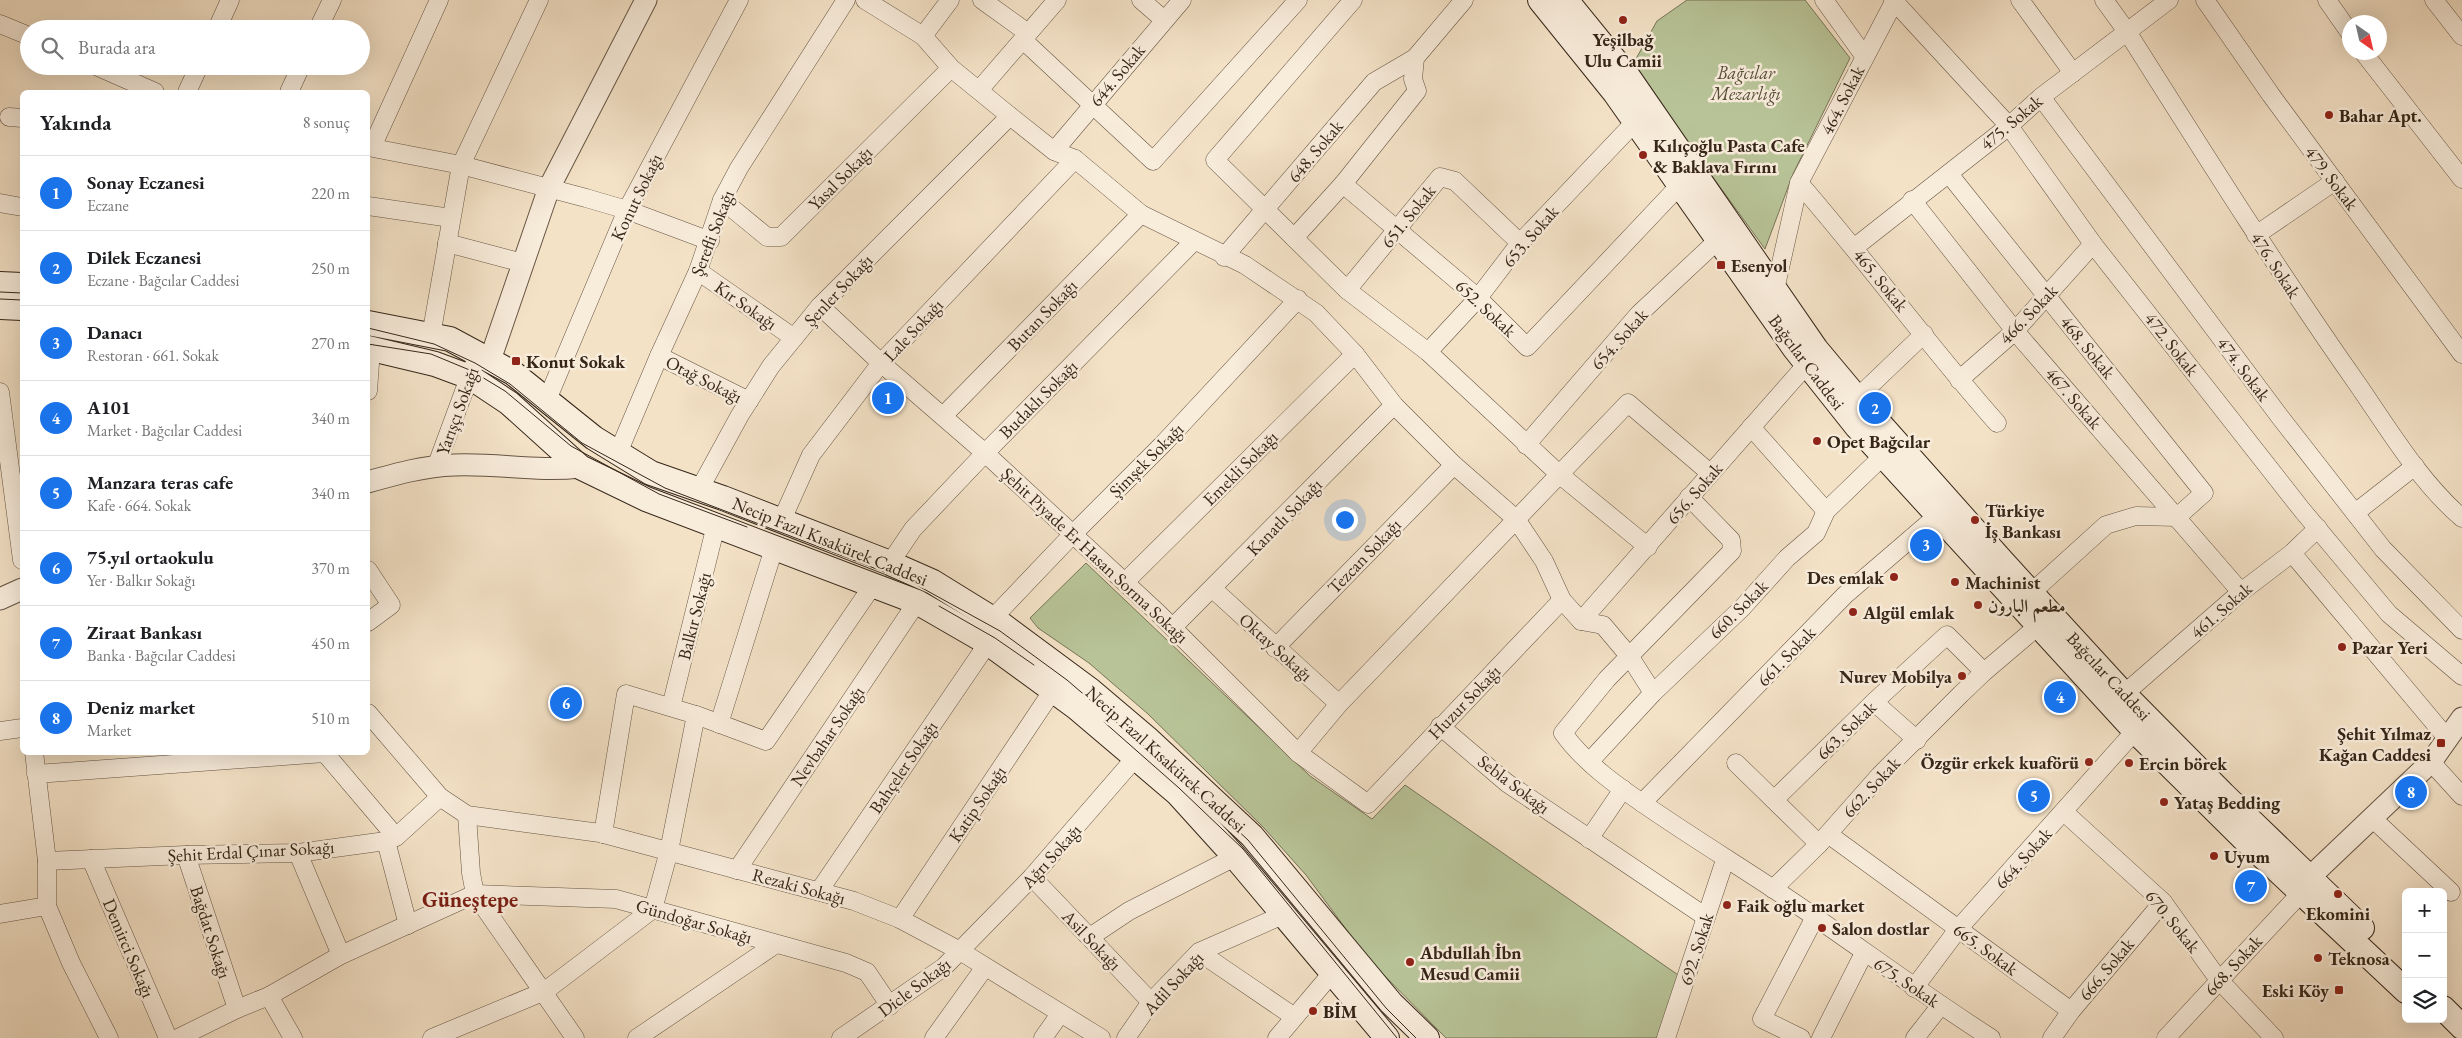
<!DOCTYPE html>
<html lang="tr">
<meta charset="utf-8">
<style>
:root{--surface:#fff;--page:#f6f6f6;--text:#202124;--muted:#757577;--line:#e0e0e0;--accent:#1a73e8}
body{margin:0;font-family:"EB Garamond",Amiri,serif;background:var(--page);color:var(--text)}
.controls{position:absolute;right:15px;bottom:15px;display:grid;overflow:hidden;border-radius:8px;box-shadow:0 5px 20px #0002}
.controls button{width:45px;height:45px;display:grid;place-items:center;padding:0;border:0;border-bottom:1px solid var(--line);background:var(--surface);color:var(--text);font:25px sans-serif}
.compass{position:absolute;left:2342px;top:15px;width:45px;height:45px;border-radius:50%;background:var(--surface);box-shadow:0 5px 20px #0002;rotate:146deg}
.you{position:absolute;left:1344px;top:519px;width:18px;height:18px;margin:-12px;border:4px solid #fff;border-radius:50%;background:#1a73e8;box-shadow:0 0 0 8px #1a73e833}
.badge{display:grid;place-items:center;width:32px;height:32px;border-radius:50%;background:var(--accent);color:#fff;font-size:16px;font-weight:700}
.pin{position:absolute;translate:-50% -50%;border:2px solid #fff;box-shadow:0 1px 5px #0006}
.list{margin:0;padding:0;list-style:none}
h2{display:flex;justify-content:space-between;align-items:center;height:65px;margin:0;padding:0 20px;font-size:21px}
h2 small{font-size:16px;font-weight:400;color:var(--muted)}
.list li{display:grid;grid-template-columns:32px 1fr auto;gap:15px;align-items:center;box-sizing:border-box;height:75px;padding:0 20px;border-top:1px solid var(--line)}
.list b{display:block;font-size:19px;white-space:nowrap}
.list p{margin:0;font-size:16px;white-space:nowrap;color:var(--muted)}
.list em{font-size:16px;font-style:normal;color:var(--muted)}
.icon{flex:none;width:28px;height:28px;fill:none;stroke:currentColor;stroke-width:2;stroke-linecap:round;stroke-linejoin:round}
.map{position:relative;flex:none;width:2462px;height:1038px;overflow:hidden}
.search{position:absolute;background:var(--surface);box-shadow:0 5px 20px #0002;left:20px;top:20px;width:350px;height:55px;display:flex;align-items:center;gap:12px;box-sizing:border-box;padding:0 18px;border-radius:28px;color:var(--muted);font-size:19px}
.panel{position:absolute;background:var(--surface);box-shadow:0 5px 20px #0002;left:20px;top:90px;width:350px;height:665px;border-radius:8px}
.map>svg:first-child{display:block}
.green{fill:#b8c498;stroke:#777558}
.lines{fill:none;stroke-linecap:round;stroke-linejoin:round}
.minor-casing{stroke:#654;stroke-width:19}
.tertiary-casing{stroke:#654;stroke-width:23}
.secondary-casing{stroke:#362618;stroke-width:26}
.minor{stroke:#f8ecdb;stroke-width:18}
.tertiary{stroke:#f8ecdb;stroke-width:21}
.secondary{stroke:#f8ecdb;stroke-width:24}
.tram{stroke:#362618;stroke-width:1}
.poi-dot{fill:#8f2418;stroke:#f8ecdb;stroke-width:2}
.labels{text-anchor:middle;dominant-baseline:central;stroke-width:5;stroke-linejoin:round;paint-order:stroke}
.poi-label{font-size:18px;font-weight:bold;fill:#362618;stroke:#f8ecdb;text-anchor:start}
.park-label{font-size:18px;font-style:italic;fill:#564e38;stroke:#f8ecdb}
.street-label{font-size:18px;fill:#362618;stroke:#f8ecdb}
.district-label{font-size:22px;font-weight:bold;fill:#7a1f14;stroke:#f8ecdb}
</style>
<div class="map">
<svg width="2462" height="1038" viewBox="0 0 2462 1038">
<rect width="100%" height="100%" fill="#f4e2c7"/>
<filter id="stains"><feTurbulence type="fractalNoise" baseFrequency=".004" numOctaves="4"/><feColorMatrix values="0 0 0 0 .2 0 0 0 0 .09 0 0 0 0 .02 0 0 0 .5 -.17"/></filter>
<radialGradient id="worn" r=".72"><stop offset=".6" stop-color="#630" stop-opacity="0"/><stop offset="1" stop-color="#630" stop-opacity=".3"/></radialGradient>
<g class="green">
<polygon points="1687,0 1805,0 1850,58 1793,174 1765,249 1632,66 1657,21"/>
<polygon points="1086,563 1310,776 1372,819 1405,785 1681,977 1659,1038 1446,1038 1444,1036 1369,960 1306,875 1264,828 1148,714 1089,663 1038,628 1030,618"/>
</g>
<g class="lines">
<defs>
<g id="minor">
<polyline points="865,0 923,36 951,68 1010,116 1054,151 1075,159 1141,214 1245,265 1316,313 1355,354 1394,405 1454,465 1516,519 1544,561 1562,600 1581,621 1603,625 1630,657 1653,693"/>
<polyline points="982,0 1028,33"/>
<polyline points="1141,0 1163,19"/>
<polyline points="1353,0 1215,160 1347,290 1428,352 1559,474 1648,547"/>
<polyline points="1824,0 1865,57"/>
<polyline points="1893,0 2009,126 2093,244 2302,510 2389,614 2462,676"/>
<polyline points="2020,0 2073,73"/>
<path d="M2104,0L2128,33C2202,150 2276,268 2356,382C2388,428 2419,481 2462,518"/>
<polyline points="2205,0 2271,95 2462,354"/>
<polyline points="2327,0 2350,33"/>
<polyline points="2434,0 2462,36"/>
<polyline points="0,24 29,36"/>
<polyline points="217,29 230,0"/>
<polyline points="318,29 332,0"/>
<polyline points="923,36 950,0"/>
<polyline points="1023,40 1153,161 1298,0"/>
<polyline points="2363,52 2462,179"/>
<polyline points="96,66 155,92"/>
<polyline points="980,89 1057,0"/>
<polyline points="187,92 199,66"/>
<polyline points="289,92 301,66"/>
<polyline points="2041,97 2280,417 2383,549 2462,630"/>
<polyline points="9,117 22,118"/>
<polyline points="368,147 461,165 586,198 627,210 710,241"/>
<polyline points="372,147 439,0"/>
<polyline points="1054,151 1182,0"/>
<polyline points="1949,174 2204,493 2177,517 2136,516 2106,525 2031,593"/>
<path d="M1799,183C1867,261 1928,345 1997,423"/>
<polyline points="1343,184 1478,298 1527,347 1680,185"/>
<polyline points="722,200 767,237 781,237 951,68"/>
<polyline points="1912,200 2015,331 2241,592"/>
<polyline points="0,203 22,207"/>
<polyline points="368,206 451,218"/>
<polyline points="2256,235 2335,181"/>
<polyline points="1294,238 1343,184 1417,91 1413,79 1415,58 1464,0"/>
<polyline points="447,243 523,263"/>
<polyline points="1855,247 2009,126 2041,97 2169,0"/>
<polyline points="1224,257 1374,82 1415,58"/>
<polyline points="698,271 794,338"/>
<polyline points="1347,290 1440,177 1455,181 1520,243"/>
<polyline points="1775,290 1799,183 1895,0"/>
<polyline points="820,306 881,363 985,453 1158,613 1298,753 1368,804 1562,600"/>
<polyline points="431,336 461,165 539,0"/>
<polyline points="1428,352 1478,298 1520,243 1635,122"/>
<polyline points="659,356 749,401"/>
<polyline points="1959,380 2015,331 2093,244"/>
<polyline points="368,391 371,349"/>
<polyline points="0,392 22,560"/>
<polyline points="1857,398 1924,334"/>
<polyline points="547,400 627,210 739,0"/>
<polyline points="943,416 1141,214"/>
<polyline points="1751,427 1826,511"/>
<polyline points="1526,445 1639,314 1718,240"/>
<polyline points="618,453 659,356 698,271 722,200 739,168 846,0"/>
<polyline points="436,467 473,367"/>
<polyline points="699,490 740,415 771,366 820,306 1010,116"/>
<path d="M1689,497L1731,540L1732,551L1607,679L1563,733C1585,764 1620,788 1651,809C1692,837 1734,863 1775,890C1848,938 1917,991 1991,1038"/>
<polyline points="2355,513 2415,466"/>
<polyline points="781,522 811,455 881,363 1075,159"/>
<polyline points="2292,553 2447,738"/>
<polyline points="890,563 913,529 985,453 1194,241"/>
<polyline points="368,570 391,605 368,622"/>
<polyline points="1125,582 1355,354"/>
<polyline points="1213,589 1339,704"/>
<polyline points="992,619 1073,534 1164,443 1298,299"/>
<polyline points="1581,621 1807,364"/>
<polyline points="1173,627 1394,405"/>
<polyline points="1275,648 1454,465"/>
<polyline points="2124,694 2241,592 2292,553 2318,528"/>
<polyline points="1874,702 1917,740"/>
<polyline points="671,707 716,525"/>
<polyline points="368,713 440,797 467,815 600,833 854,901 900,919 960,951 1101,1038"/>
<polyline points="719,724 774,548"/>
<polyline points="1440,726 1507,783 1706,917"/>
<polyline points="0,731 22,728"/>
<polyline points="34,752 47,861 47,906 71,963 109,1038"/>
<polyline points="324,752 396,837"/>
<polyline points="1298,753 1339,704 1628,403 1710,473"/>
<polyline points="1590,761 1653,693 1742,608 1787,558 1816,533 1826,511 1883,456"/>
<polyline points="2431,762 2462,796"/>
<polyline points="1736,763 1819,844"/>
<polyline points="36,774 325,753"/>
<polyline points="1774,800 1874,702 1947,635 1984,672"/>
<polyline points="1642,803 1845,595 1937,516"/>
<polyline points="2064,812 2163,902 2219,980 2274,1038"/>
<polyline points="467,815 471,873 475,894 575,1038"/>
<polyline points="2372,818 2451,892"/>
<polyline points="603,834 626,694 696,715 766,741 873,585"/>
<polyline points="1828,834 2071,1011"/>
<polyline points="1589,839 1623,789"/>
<polyline points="386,841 408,925"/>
<polyline points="298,853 341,955"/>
<polyline points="186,855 237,1009"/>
<polyline points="91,859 168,1038"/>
<polyline points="47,861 186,855 298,853 386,841 396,837 440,797"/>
<polyline points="737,870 917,602"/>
<polyline points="1032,877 1151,1002"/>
<polyline points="1773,889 1819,844 1880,775 1961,694 1984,672 2038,626"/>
<polyline points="819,891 988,643"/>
<polyline points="0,914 47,906"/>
<polyline points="900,919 1053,690"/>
<polyline points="1090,937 1129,911 1235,857"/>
<polyline points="1199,952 1293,1016"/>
<polyline points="1914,988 1959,928 2135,731"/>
<polyline points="269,996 293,1038"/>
<polyline points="178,1038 237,1009 269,996 341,955 475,894 616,899 846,963 867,972 890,1006"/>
<polyline points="432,1038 545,991 653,909 669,851 696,715"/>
<polyline points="637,1038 776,944"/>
<polyline points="841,1038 944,967 1032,877 1136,757"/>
<polyline points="934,1038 985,967"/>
<polyline points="1043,1038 1060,1014"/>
<polyline points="1126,1038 1151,1002 1199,952 1283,915"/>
<polyline points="1277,1038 1332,973"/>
<polyline points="1666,1038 1725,860"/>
<polyline points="1801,1038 1762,1019 1815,917"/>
<polyline points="1821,1038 1864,953"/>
<polyline points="1915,1038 1941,1005"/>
<polyline points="2052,1038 2071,1011 2163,902"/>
<polyline points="2166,1038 2301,893"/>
</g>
<g id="tertiary">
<polyline points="490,360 549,188 646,0"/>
<path d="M368,482C396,474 424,466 454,465C496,463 538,472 580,467"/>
<polyline points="0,599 22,589"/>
<polyline points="2301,892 2310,877 2431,762 2462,718"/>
</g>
<g id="secondary">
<polyline points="1540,0 1615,93 1795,349 1857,427 2135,731 2244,839 2406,991"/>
<polyline points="1566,0 1627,75 1816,349 1857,398 2002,561 2124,694 2223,794 2362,928"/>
<polyline points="0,284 22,285"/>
<polyline points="0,307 22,308"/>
<polyline points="368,323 450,339 513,373 594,438 651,473 723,498 890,563 933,582 1001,624 1090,690 1149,740 1252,836 1391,1003 1427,1038"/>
<polyline points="368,348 435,364 470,377 509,403 580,467 646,499 917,602 988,643 1077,708 1177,793 1235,857 1387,1038"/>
<polyline points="2443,1008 2462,1027"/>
</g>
</defs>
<use href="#minor" class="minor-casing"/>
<use href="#tertiary" class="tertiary-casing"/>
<use href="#secondary" class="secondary-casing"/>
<use href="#minor" class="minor"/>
<use href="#tertiary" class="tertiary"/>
<use href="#secondary" class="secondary"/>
<g class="tram">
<polyline points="0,292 22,293"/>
<polyline points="0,299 22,300"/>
<polyline points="368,328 434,344 475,363 510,384 582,443 665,488 913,583 1000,631 1067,680 1186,782 1248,840 1386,1008 1416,1038"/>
<polyline points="368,344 431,354 472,371 505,391 571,446 659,494 747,527"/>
<polyline points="939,606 995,638 1034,665"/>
<polyline points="1104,722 1179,788 1243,849 1397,1038"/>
</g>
</g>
<g class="poi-dot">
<circle cx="1623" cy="20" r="5"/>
<circle cx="2329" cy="115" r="5"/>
<circle cx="1643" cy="155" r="5"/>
<rect x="1716" y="260" width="10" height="10" rx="2.5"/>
<rect x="511" y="356" width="10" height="10" rx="2.5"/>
<circle cx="1817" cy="441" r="5"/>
<circle cx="1975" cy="520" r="5"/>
<circle cx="1894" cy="577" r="5"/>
<circle cx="1955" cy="582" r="5"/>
<circle cx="1978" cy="605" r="5"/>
<circle cx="1853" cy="612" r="5"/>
<circle cx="2342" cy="647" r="5"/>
<circle cx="1962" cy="676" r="5"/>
<rect x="2436" y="738" width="10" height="10" rx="2.5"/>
<circle cx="2089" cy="762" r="5"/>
<circle cx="2129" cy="763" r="5"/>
<circle cx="2164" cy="802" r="5"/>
<circle cx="2214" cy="856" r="5"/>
<circle cx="2338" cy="894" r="5"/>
<circle cx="1727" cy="905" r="5"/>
<circle cx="1822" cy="928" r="5"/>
<circle cx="2318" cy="958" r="5"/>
<circle cx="1410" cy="962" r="5"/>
<rect x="2334" y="985" width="10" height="10" rx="2.5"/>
<circle cx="1313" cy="1011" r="5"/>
</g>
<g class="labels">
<g class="poi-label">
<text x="1623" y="39" text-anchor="middle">Yeşilbağ<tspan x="1623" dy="21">Ulu Camii</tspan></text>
<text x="2339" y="115">Bahar Apt.</text>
<text x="1653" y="145">Kılıçoğlu Pasta Cafe<tspan x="1653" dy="21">&amp; Baklava Fırını</tspan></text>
<text x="1731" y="265">Esenyol</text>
<text x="526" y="361">Konut Sokak</text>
<text x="1827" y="441">Opet Bağcılar</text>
<text x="1985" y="510">Türkiye<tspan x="1985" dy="21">İş Bankası</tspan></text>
<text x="1884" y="577" text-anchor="end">Des emlak</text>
<text x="1965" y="582">Machinist</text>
<text x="1988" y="605">مطعم البارون</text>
<text x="1863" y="612">Algül emlak</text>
<text x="2352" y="647">Pazar Yeri</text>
<text x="1952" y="676" text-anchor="end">Nurev Mobilya</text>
<text x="2431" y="733" text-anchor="end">Şehit Yılmaz<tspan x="2431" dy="21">Kağan Caddesi</tspan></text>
<text x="2079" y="762" text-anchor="end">Özgür erkek kuaförü</text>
<text x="2139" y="763">Ercin börek</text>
<text x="2174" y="802">Yataş Bedding</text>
<text x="2224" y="856">Uyum</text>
<text x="1737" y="905">Faik oğlu market</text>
<text x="2338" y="913" text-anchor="middle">Ekomini</text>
<text x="1832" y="928">Salon dostlar</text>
<text x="1420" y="952">Abdullah İbn<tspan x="1420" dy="21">Mesud Camii</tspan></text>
<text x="2328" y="958">Teknosa</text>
<text x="2329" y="990" text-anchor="end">Eski Köy</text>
<text x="1323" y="1011">BİM</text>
</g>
<g class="park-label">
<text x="1746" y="72">Bağcılar<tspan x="1746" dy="21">Mezarlığı</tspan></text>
</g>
<g class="street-label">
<text transform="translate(1117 75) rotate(-50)">644. Sokak</text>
<text transform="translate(1842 100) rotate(-63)">464. Sokak</text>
<text transform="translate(2011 122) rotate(-40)">475. Sokak</text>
<text transform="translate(1315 151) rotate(-50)">648. Sokak</text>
<text transform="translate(840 178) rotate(-45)">Yasal Sokağı</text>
<text transform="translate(2332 178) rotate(53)">479. Sokak</text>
<text transform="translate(636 197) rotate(-64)">Konut Sokağı</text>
<text transform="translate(1408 216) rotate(-51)">651. Sokak</text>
<text transform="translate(712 233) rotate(-69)">Şerefli Sokağı</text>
<text transform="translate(1530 236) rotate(-49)">653. Sokak</text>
<text transform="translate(2276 265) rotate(57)">476. Sokak</text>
<text transform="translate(1881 280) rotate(51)">465. Sokak</text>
<text transform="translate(838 290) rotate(-47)">Şenler Sokağı</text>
<text transform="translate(746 305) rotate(35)">Kır Sokağı</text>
<text transform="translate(1486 308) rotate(43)">652. Sokak</text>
<text transform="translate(2028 314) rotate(-46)">466. Sokak</text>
<text transform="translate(1042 315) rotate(-46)">Butan Sokağı</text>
<text transform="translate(913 330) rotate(-47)">Lale Sokağı</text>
<text transform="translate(1619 339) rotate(-48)">654. Sokak</text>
<text transform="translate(2172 344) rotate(52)">472. Sokak</text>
<text transform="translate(2088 347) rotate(51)">468. Sokak</text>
<text transform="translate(1807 362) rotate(53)">Bağcılar Caddesi</text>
<text transform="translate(2244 369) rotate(53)">474. Sokak</text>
<text transform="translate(704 379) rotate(27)">Otağ Sokağı</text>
<text transform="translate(2074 398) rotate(49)">467. Sokak</text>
<text transform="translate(1038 399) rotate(-45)">Budaklı Sokağı</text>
<text transform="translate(457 411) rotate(-70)">Yarışçı Sokağı</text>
<text transform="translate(1146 460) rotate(-45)">Şimşek Sokağı</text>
<text transform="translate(1240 468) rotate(-45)">Emekli Sokağı</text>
<text transform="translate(1694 493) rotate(-49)">656. Sokak</text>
<text transform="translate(1284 517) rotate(-46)">Kanatlı Sokağı</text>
<text transform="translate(830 541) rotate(22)">Necip Fazıl Kısakürek Caddesi</text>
<text transform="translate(1095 555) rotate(43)">Şehit Piyade Er Hasan Sorma Sokağı</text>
<text transform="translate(1364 556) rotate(-46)">Tezcan Sokağı</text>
<text transform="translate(1738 609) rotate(-45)">660. Sokak</text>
<text transform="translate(2221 610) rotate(-41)">461. Sokak</text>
<text transform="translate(694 616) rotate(-76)">Balkır Sokağı</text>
<text transform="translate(1276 647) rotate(42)">Oktay Sokağı</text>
<text transform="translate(1786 656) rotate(-46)">661. Sokak</text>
<text transform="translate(2109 676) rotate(47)">Bağcılar Caddesi</text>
<text transform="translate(1464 702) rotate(-46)">Huzur Sokağı</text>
<text transform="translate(1846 730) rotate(-44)">663. Sokak</text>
<text transform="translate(827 736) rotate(-56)">Nevbahar Sokağı</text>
<text transform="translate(1166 759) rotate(42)">Necip Fazıl Kısakürek Caddesi</text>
<text transform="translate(903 767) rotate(-56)">Bahçeler Sokağı</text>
<text transform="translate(1514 784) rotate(37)">Sebla Sokağı</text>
<text transform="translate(1871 787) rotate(-47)">662. Sokak</text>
<text transform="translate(977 804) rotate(-56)">Katip Sokağı</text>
<text transform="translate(251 851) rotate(-3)">Şehit Erdal Çınar Sokağı</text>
<text transform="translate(1051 856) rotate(-48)">Ağrı Sokağı</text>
<text transform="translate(2023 858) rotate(-48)">664. Sokak</text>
<text transform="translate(799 886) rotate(15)">Rezaki Sokağı</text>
<text transform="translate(694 921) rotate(16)">Gündoğar Sokağı</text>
<text transform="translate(2173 921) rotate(51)">670. Sokak</text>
<text transform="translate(211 932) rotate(72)">Bağdat Sokağı</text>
<text transform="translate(1092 940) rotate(46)">Asil Sokağı</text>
<text transform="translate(129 948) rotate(67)">Demirci Sokağı</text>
<text transform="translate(1696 949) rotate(-72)">692. Sokak</text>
<text transform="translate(1986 949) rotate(36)">665. Sokak</text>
<text transform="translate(2233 965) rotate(-47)">668. Sokak</text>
<text transform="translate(2106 969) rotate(-50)">666. Sokak</text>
<text transform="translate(1907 982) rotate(34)">675. Sokak</text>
<text transform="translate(1173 983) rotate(-47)">Adil Sokağı</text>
<text transform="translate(914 987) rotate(-37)">Dicle Sokağı</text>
</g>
<g class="district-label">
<text x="470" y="899">Güneştepe</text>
</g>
</g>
<rect width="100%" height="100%" filter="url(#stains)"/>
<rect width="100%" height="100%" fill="url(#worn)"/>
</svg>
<div class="controls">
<button>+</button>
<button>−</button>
<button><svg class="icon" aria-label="layers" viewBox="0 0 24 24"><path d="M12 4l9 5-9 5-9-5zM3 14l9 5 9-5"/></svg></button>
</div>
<svg class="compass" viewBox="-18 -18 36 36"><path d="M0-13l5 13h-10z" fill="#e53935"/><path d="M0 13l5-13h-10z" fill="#757577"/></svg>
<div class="you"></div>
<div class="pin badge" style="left:888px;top:398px">1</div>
<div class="pin badge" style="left:1875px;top:408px">2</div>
<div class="pin badge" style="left:1926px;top:545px">3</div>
<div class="pin badge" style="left:2060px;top:697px">4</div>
<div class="pin badge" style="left:2034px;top:796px">5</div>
<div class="pin badge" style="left:566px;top:703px">6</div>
<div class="pin badge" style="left:2251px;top:886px">7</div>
<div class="pin badge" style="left:2411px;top:792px">8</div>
<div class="search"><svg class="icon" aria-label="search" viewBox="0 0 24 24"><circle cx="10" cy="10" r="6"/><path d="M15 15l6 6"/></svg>Burada ara</div>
<section class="panel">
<h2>Yakında<small>8 sonuç</small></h2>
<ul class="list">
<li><span class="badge">1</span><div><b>Sonay Eczanesi</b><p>Eczane</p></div><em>220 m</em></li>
<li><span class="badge">2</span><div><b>Dilek Eczanesi</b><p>Eczane · Bağcılar Caddesi</p></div><em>250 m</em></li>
<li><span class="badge">3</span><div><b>Danacı</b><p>Restoran · 661. Sokak</p></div><em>270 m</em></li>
<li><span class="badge">4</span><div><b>A101</b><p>Market · Bağcılar Caddesi</p></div><em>340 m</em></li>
<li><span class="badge">5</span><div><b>Manzara teras cafe</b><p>Kafe · 664. Sokak</p></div><em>340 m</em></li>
<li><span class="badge">6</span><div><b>75.yıl ortaokulu</b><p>Yer · Balkır Sokağı</p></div><em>370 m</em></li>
<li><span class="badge">7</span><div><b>Ziraat Bankası</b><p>Banka · Bağcılar Caddesi</p></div><em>450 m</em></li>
<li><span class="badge">8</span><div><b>Deniz market</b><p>Market</p></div><em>510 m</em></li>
</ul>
</section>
</div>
